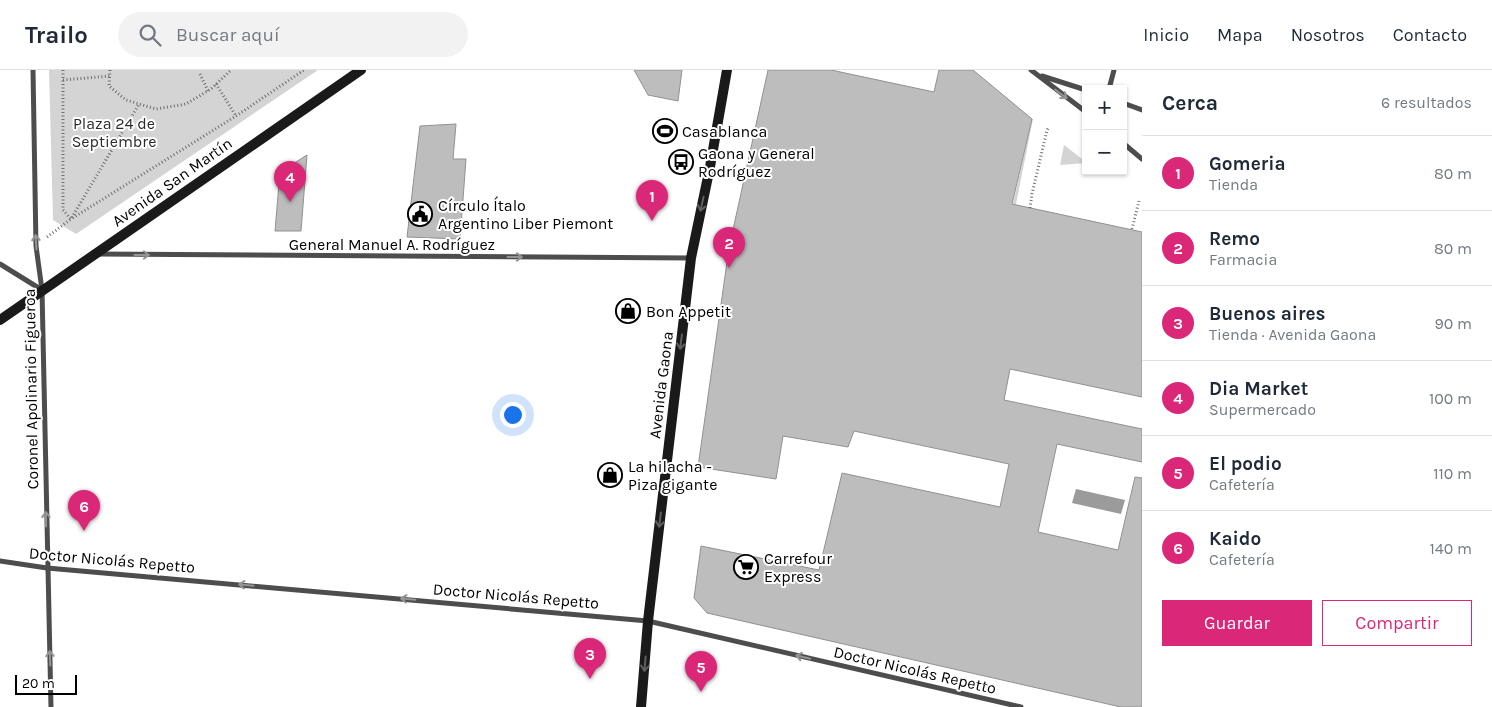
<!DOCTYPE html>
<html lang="es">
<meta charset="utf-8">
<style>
:root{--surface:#fff;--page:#f2f2f3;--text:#1f2937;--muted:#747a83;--line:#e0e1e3;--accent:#db2777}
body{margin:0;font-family:Karla,sans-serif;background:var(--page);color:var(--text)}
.controls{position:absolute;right:15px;top:15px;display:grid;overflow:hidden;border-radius:0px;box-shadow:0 1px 4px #0004}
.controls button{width:45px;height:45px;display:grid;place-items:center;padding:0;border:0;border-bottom:1px solid var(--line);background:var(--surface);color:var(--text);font:25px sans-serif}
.scale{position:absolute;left:15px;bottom:12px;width:62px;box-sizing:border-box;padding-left:5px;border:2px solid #000;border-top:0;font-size:14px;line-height:18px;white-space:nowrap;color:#000;-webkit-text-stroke:4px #fff;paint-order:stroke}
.you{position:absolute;left:512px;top:344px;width:18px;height:18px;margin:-12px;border:4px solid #fff;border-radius:50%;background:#1a73e8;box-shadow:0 0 0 8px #1a73e833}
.badge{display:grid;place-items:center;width:32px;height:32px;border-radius:50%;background:var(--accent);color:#fff;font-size:16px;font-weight:700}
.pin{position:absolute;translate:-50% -41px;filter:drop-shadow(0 1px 2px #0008)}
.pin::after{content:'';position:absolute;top:26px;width:18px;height:15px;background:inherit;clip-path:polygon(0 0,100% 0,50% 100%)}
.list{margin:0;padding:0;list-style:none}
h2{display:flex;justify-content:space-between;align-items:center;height:65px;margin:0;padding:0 20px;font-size:21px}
h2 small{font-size:16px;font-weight:400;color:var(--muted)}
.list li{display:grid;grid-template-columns:32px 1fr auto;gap:15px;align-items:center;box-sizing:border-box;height:75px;padding:0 20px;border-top:1px solid var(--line)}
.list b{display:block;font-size:19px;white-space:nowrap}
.list p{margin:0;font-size:16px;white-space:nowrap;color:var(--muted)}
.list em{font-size:16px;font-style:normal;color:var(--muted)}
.actions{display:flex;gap:10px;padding:15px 20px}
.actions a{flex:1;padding:11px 0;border:1px solid var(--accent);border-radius:0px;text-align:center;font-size:18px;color:var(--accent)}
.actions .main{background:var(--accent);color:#fff}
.icon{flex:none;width:28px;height:28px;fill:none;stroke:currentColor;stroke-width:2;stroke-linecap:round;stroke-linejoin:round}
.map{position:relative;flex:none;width:1142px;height:637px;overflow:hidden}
header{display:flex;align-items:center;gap:30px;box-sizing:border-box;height:70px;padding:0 25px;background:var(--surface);border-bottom:1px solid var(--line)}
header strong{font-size:24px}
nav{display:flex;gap:28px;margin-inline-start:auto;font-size:18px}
.search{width:350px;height:45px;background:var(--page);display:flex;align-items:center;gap:12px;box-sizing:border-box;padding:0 18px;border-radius:28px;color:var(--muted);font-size:19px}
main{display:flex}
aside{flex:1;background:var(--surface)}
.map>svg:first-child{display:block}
.green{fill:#d4d4d4}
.water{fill:#9b9b9b}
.building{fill:#bdbdbd;stroke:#919191}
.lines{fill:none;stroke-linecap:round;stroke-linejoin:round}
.path{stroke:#6f6f6f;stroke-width:3;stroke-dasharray:1 2.5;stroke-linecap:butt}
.minor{stroke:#4d4d4d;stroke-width:5}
.secondary{stroke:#1a1a1a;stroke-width:10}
.oneway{stroke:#949494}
.oneway2{stroke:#5f5f5f}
.labels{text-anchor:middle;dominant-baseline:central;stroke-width:4;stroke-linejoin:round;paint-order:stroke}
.park-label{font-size:16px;fill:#2b2b2b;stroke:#fff}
.poi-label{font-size:16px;fill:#000;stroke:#fff;text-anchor:start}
.street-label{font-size:16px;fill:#000;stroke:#fff}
</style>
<header>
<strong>Trailo</strong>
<div class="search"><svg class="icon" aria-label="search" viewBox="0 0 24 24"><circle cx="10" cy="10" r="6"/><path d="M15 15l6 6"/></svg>Buscar aquí</div>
<nav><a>Inicio</a><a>Mapa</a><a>Nosotros</a><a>Contacto</a></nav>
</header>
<main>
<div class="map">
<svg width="1142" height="637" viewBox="0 0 1142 637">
<rect width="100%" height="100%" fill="#fff"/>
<g class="green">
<polygon points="49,0 318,0 76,164 53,150"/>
<polygon points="1032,49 1033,49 1016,134 1013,134"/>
<polygon points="1064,75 1086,92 1086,93 1060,95"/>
</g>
<polygon class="water" points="1076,419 1125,430 1121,444 1072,433"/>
<g class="building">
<polygon points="634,0 682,0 678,31 648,25"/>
<polygon points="768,0 831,0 934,22 939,0 973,0 1032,49 1012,134 1142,162 1142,327 1010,299 1004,330 1142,359 1142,392 1057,374 1038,462 1118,480 1135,407 1142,408 1142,637 1121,637 707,543 694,528 701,476 819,500 842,403 1000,437 1009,394 854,361 848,377 783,366 776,409 698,397 729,178"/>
<polygon points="456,54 453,89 466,89 460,169 407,167 420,56"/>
<polygon points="307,85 301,161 275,161 280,102"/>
</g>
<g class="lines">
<g class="path">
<polyline points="63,0 63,140 71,149 236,46 304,0"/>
<polyline points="110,0 109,16 126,30 156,39 186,34 211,19 231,0"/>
<polyline points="200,4 208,21"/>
<polyline points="63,10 110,6"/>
<polyline points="216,14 236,46"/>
<polyline points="1030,138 1032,124 1047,60 1049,57"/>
<polyline points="1132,159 1139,131"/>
<polyline points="47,167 71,149 139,34"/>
</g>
<g class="minor">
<polyline points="33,0 36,176 42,220 51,637"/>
<polyline points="1031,0 1086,42"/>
<polyline points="1042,6 1086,20"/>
<polyline points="1109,19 1114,0"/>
<polyline points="1123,33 1142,40"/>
<polyline points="1123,73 1142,89"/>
<polyline points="96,184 691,188"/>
<polyline points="0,194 42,220"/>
<polyline points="0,491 47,498 648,551 1021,637"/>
</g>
<g class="secondary">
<polyline points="0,250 361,0"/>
<polyline points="641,637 648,551 691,188 710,97 727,0"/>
</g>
</g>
<defs><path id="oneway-shaft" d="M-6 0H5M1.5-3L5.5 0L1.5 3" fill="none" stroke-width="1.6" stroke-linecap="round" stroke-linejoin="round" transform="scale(1.25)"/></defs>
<g class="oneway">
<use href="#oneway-shaft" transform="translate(1061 24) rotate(37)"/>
<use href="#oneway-shaft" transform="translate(36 172) rotate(-93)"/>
<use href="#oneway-shaft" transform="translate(142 185)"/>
<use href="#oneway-shaft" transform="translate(515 187)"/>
<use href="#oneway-shaft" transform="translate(46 449) rotate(-91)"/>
<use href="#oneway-shaft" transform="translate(246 515) rotate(-175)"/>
<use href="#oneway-shaft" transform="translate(408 529) rotate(-175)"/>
<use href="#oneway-shaft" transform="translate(803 587) rotate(-167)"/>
<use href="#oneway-shaft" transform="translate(50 588) rotate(-92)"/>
</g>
<g class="oneway2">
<use href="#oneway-shaft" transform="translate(702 134) rotate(102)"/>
<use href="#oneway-shaft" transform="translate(681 272) rotate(97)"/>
<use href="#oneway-shaft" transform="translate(660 450) rotate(97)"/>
<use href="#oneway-shaft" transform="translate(645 594) rotate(95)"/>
</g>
<defs>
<symbol id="stadium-ring" viewBox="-11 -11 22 22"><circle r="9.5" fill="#fff" stroke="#000" stroke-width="1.5"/><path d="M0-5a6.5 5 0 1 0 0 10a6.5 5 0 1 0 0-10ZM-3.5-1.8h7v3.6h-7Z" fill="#000"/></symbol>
<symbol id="bus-ring" viewBox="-11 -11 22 22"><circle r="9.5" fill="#fff" stroke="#000" stroke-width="1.5"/><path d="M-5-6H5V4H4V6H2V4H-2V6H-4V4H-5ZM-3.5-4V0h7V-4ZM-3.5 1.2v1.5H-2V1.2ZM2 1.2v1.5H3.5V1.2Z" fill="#000"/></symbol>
<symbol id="civic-ring" viewBox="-11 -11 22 22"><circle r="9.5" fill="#fff" stroke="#000" stroke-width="1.5"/><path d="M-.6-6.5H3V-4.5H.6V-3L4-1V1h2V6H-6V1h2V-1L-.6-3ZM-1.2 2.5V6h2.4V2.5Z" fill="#000"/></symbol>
<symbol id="shop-ring" viewBox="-11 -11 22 22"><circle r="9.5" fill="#fff" stroke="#000" stroke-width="1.5"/><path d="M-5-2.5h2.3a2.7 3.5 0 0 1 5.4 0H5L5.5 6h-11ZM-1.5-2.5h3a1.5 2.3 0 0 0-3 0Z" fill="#000"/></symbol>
<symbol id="supermarket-ring" viewBox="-11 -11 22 22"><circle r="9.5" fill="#fff" stroke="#000" stroke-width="1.5"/><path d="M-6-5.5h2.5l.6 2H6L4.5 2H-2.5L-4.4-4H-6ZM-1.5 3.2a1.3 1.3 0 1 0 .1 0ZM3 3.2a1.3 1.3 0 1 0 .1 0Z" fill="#000"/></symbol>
</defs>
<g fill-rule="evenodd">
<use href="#stadium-ring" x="651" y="47" width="28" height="28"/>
<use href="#bus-ring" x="667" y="78" width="28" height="28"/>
<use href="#civic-ring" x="406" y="130" width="28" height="28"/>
<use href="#shop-ring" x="614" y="227" width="28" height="28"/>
<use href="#shop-ring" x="596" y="391" width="28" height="28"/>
<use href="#supermarket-ring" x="732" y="483" width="28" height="28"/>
</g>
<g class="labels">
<g class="park-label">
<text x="114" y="53">Plaza 24 de<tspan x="114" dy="18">Septiembre</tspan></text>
</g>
<g class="poi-label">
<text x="682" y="61">Casablanca</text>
<text x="698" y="83">Gaona y General<tspan x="698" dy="18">Rodríguez</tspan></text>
<text x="438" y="135">Círculo Ítalo<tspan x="438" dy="18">Argentino Liber Piemont</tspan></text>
<text x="646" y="241">Bon Appetit</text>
<text x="628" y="396">La hilacha -<tspan x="628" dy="18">Piza gigante</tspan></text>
<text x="764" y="488">Carrefour<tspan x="764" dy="18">Express</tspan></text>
</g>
<g class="street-label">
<text transform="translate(172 112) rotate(-35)">Avenida San Martín</text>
<text x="392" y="174">General Manuel A. Rodríguez</text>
<text transform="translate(661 315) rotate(-83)">Avenida Gaona</text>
<text transform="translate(31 319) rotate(-91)">Coronel Apolinario Figueroa</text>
<text transform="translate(112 490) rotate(5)">Doctor Nicolás Repetto</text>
<text transform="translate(516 526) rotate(5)">Doctor Nicolás Repetto</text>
<text transform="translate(915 600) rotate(13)">Doctor Nicolás Repetto</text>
</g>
</g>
</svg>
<div class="controls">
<button>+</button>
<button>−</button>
</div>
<div class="scale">20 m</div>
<div class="you"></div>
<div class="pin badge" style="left:652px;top:151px">1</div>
<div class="pin badge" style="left:729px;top:198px">2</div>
<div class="pin badge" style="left:590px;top:609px">3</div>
<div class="pin badge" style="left:290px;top:132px">4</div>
<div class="pin badge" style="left:701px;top:622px">5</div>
<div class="pin badge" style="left:84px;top:461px">6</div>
</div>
<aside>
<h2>Cerca<small>6 resultados</small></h2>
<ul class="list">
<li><span class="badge">1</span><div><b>Gomeria</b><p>Tienda</p></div><em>80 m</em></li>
<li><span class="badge">2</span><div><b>Remo</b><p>Farmacia</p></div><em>80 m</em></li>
<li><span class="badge">3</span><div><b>Buenos aires</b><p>Tienda · Avenida Gaona</p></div><em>90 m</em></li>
<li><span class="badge">4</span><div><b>Dia Market</b><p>Supermercado</p></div><em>100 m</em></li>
<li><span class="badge">5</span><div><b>El podio</b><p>Cafetería</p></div><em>110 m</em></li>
<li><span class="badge">6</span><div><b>Kaido</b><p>Cafetería</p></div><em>140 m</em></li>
</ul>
<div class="actions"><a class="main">Guardar</a><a>Compartir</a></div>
</aside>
</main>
